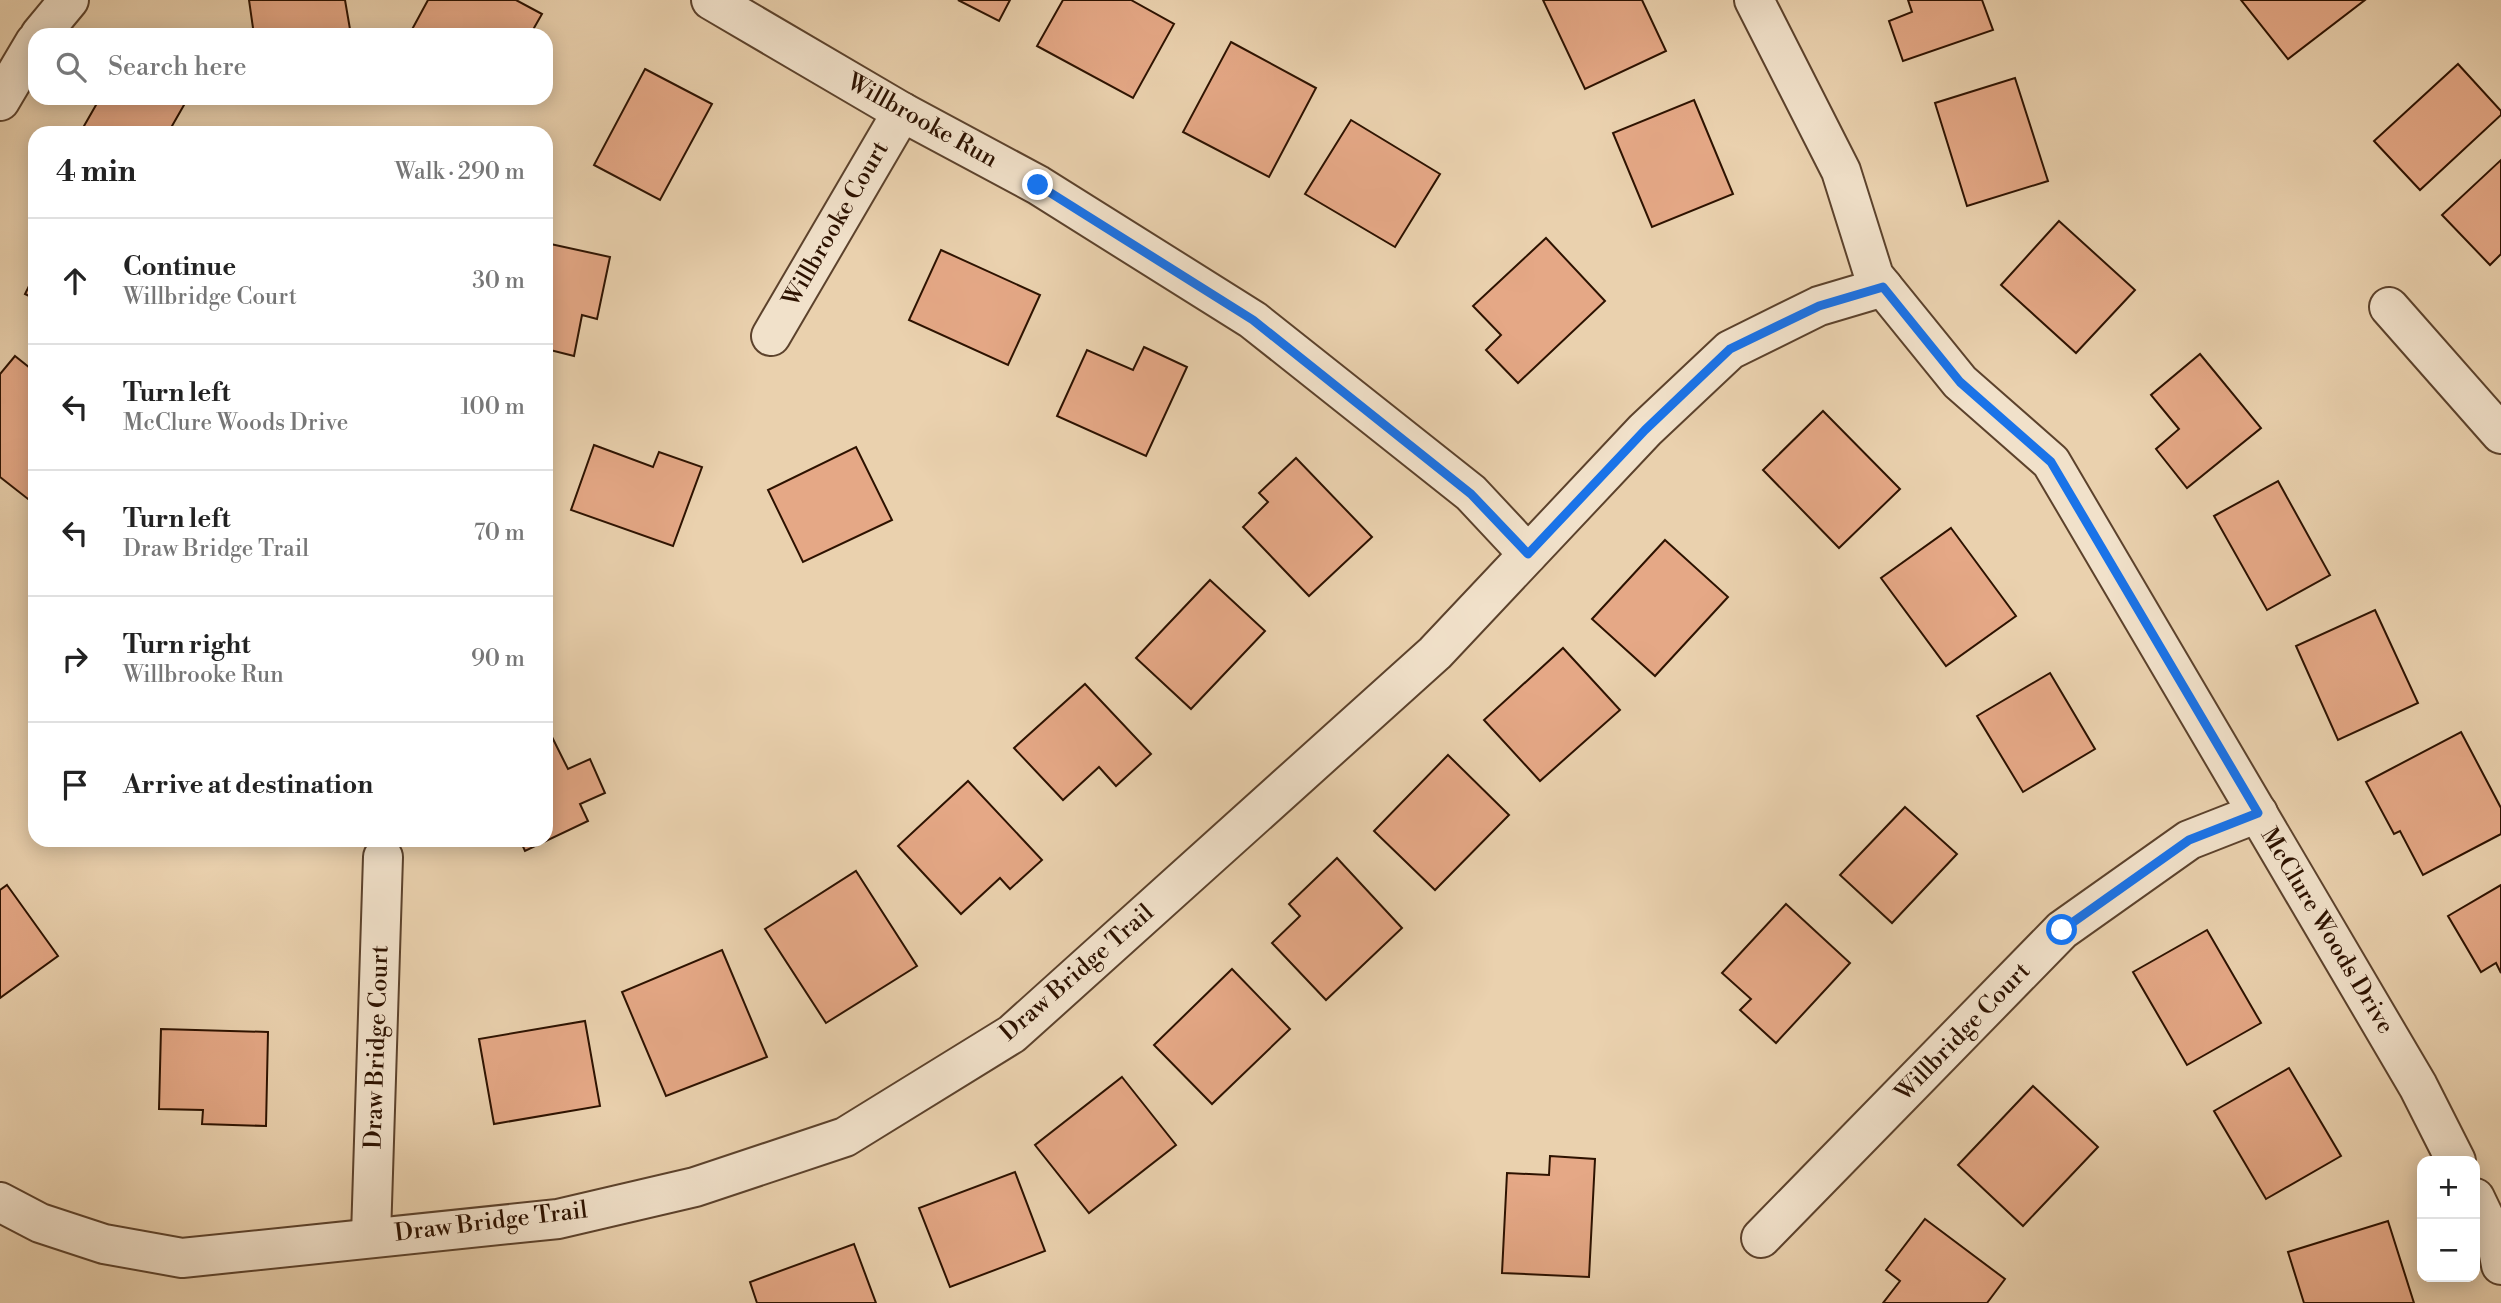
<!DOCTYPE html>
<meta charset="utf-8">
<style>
:root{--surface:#fff;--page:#f6f6f6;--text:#222;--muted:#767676;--line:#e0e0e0}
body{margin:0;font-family:"Libre Bodoni",serif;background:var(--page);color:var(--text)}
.controls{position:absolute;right:21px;bottom:21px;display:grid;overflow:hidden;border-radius:14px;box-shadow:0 4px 18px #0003}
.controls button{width:63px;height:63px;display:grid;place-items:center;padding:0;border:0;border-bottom:2px solid var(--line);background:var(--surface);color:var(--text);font:35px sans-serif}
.stop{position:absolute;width:21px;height:21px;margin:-16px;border:5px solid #1a73e8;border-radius:50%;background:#fff}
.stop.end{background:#1a73e8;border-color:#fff;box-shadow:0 2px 7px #0008}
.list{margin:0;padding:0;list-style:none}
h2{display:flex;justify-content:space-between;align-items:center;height:91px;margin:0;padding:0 28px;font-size:30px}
h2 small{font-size:23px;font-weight:400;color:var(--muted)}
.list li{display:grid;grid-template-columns:46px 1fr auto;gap:21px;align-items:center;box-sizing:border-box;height:126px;padding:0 28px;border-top:2px solid var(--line)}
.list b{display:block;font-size:26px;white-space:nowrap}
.list p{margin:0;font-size:23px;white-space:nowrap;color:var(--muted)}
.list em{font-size:23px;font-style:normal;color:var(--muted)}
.icon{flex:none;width:38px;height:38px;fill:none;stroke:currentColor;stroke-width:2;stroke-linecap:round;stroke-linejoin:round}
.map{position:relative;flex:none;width:2501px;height:1303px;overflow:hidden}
.search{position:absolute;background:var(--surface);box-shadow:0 4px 18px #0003;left:28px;top:28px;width:525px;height:77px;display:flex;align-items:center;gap:18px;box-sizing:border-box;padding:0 24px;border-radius:21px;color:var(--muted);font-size:26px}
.panel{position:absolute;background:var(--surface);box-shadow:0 4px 18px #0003;left:28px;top:126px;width:525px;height:721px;border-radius:21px}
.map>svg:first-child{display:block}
.building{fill:#e5a886;stroke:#2d1200;stroke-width:2}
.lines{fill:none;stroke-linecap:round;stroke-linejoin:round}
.street-casing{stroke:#5c422c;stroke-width:42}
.street{stroke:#f1e1ca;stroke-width:38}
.route{stroke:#1a73e8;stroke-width:9}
.labels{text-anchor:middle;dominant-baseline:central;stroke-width:5;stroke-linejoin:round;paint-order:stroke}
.street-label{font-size:24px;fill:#2d1200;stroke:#f1e1ca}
</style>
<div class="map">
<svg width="2501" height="1303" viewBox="0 0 2501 1303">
<rect width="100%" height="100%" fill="#ead1ae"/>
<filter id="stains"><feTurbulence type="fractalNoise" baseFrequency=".00286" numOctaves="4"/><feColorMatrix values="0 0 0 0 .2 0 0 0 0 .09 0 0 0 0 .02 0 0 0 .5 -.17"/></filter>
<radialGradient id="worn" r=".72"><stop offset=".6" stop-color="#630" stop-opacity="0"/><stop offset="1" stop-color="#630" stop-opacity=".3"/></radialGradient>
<g class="building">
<polygon points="249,0 345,0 351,35 254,35"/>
<polygon points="428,0 516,0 542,14 530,35 409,35"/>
<polygon points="958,0 1010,0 999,21"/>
<polygon points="1063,0 1131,0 1174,24 1133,98 1037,46"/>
<polygon points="1543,0 1642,0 1666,51 1585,89"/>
<polygon points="1908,0 1982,0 1993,30 1903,61 1889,21 1912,12"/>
<polygon points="2241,0 2365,0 2288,59"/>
<polygon points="1231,42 1316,88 1269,177 1183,132"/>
<polygon points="2458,64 2501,111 2501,115 2420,190 2374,141"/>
<polygon points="645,69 712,104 660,200 594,165"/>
<polygon points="2015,78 2048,181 1967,206 1935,103"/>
<polygon points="100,98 188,98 168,133 80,133"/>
<polygon points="1694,100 1733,194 1652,227 1613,133"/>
<polygon points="1351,120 1440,174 1395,247 1305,194"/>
<polygon points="2501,160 2501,254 2490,265 2442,215"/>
<polygon points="2059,221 2135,290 2076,353 2001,285"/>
<polygon points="1546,238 1605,301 1518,383 1486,350 1501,335 1473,306"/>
<polygon points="546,243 610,257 597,319 582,315 574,356 546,349"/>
<polygon points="941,250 1040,295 1008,365 909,320"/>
<polygon points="35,274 35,299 25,294"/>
<polygon points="1144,347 1187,367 1146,456 1057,416 1087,350 1133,370"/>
<polygon points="2200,354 2261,428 2187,488 2156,449 2179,429 2151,395"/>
<polygon points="15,356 35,372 35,491 28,499 0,477 0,374"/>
<polygon points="1823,411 1900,489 1839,548 1763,470"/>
<polygon points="594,445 653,467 659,452 702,467 673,546 571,510"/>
<polygon points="856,447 892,520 803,562 768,490"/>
<polygon points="1296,458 1372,537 1309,596 1243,527 1268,502 1259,493"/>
<polygon points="2278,481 2330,575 2267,610 2214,516"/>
<polygon points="1951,528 2016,616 1946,666 1881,578"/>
<polygon points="1665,540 1728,597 1655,676 1592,619"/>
<polygon points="1210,580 1265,631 1191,709 1136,658"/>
<polygon points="2375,610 2418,703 2338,740 2296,646"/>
<polygon points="1563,648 1620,710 1540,781 1484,720"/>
<polygon points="2050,673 2095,749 2023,792 1977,716"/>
<polygon points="1085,684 1151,754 1116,786 1099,767 1063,800 1014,748"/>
<polygon points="546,725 568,769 590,759 605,793 580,804 588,821 525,851 520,840 546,840"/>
<polygon points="2461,732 2501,808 2501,834 2423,875 2400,831 2394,834 2366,782"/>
<polygon points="1448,755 1509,815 1435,890 1374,831"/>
<polygon points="968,781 1042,860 1010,889 1000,878 961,914 898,846"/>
<polygon points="1905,807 1957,854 1892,923 1840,875"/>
<polygon points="1337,858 1402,928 1326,1000 1272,943 1300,916 1289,904"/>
<polygon points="856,871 917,966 826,1023 765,929"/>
<polygon points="7,885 58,956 0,998 0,890"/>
<polygon points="2501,885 2501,973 2496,963 2481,972 2448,916"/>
<polygon points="1786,904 1850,963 1776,1043 1740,1010 1751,999 1722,973"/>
<polygon points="2207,930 2261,1023 2187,1065 2133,972"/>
<polygon points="722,950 767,1057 666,1096 622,992"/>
<polygon points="1232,969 1290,1029 1212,1104 1154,1045"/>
<polygon points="585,1021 600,1106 494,1124 479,1039"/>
<polygon points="161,1029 268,1032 266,1126 202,1124 203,1110 159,1109"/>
<polygon points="2289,1068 2341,1156 2266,1199 2214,1111"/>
<polygon points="1122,1077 1176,1145 1089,1213 1035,1145"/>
<polygon points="2033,1086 2098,1147 2023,1226 1958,1165"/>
<polygon points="1550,1156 1595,1159 1589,1277 1502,1273 1507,1173 1549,1175"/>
<polygon points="1015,1172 1045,1251 950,1287 919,1208"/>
<polygon points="1925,1219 2005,1279 1987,1303 1883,1303 1900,1281 1886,1270"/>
<polygon points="2388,1221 2414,1303 2304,1303 2288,1252"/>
<polygon points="854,1244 876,1303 757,1303 750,1282"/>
</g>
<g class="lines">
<defs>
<g id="street">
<polyline points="711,0 902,112 1038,185 1253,320 1471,493 1528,554"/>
<polyline points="1754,0 1841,171 1874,276 1960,382 2051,462 2418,1086 2456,1161"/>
<polyline points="40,35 69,0"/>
<polyline points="0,101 35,42"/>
<polyline points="2389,307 2501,434"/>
<polyline points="771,336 902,112"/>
<polyline points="2475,1198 2497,1244 2501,1265"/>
<polyline points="0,1202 40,1223 104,1244 182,1258 558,1219 695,1187 845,1137 1012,1034 1435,653 1645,430 1730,350 1819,306 1883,287"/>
<polyline points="371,1236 383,857"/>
<polyline points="1761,1238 2062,930 2189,840 2258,813"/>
</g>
</defs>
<use href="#street" class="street-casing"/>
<use href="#street" class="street"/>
</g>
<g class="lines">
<polyline class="route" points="1038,185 1253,320 1471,494 1528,554 1645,430 1730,349 1819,306 1883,287 1960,382 2051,462 2258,813 2189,840 2062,930"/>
</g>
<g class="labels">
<g class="street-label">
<text transform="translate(922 121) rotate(29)">Willbrooke Run</text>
<text transform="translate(836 224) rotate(-60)">Willbrooke Court</text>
<text transform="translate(2327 931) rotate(59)">McClure Woods Drive</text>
<text transform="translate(1077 973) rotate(-41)">Draw Bridge Trail</text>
<text transform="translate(1963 1032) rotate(-46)">Willbridge Court</text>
<text transform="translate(377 1047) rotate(-88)">Draw Bridge Court</text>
<text transform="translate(491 1222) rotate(-7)">Draw Bridge Trail</text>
</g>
</g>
<rect width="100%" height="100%" filter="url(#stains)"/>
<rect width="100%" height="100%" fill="url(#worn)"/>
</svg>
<div class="controls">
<button>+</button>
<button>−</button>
</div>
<div class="stop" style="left:2062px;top:930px"></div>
<div class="stop end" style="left:1038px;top:185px"></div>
<div class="search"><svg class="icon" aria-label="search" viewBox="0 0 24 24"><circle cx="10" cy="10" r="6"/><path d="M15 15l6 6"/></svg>Search here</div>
<section class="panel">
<h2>4 min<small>Walk · 290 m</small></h2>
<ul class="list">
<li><svg class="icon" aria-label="ahead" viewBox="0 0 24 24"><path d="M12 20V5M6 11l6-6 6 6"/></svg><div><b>Continue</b><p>Willbridge Court</p></div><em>30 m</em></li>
<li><svg class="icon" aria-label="left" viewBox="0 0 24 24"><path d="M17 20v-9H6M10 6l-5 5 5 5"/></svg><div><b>Turn left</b><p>McClure Woods Drive</p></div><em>100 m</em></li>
<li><svg class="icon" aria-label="left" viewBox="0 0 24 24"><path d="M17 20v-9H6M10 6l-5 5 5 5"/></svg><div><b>Turn left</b><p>Draw Bridge Trail</p></div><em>70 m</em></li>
<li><svg class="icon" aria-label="right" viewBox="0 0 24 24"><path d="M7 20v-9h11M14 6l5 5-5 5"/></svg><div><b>Turn right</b><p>Willbrooke Run</p></div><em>90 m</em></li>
<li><svg class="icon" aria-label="arrive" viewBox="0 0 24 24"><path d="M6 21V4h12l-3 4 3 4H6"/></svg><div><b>Arrive at destination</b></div></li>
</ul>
</section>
</div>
